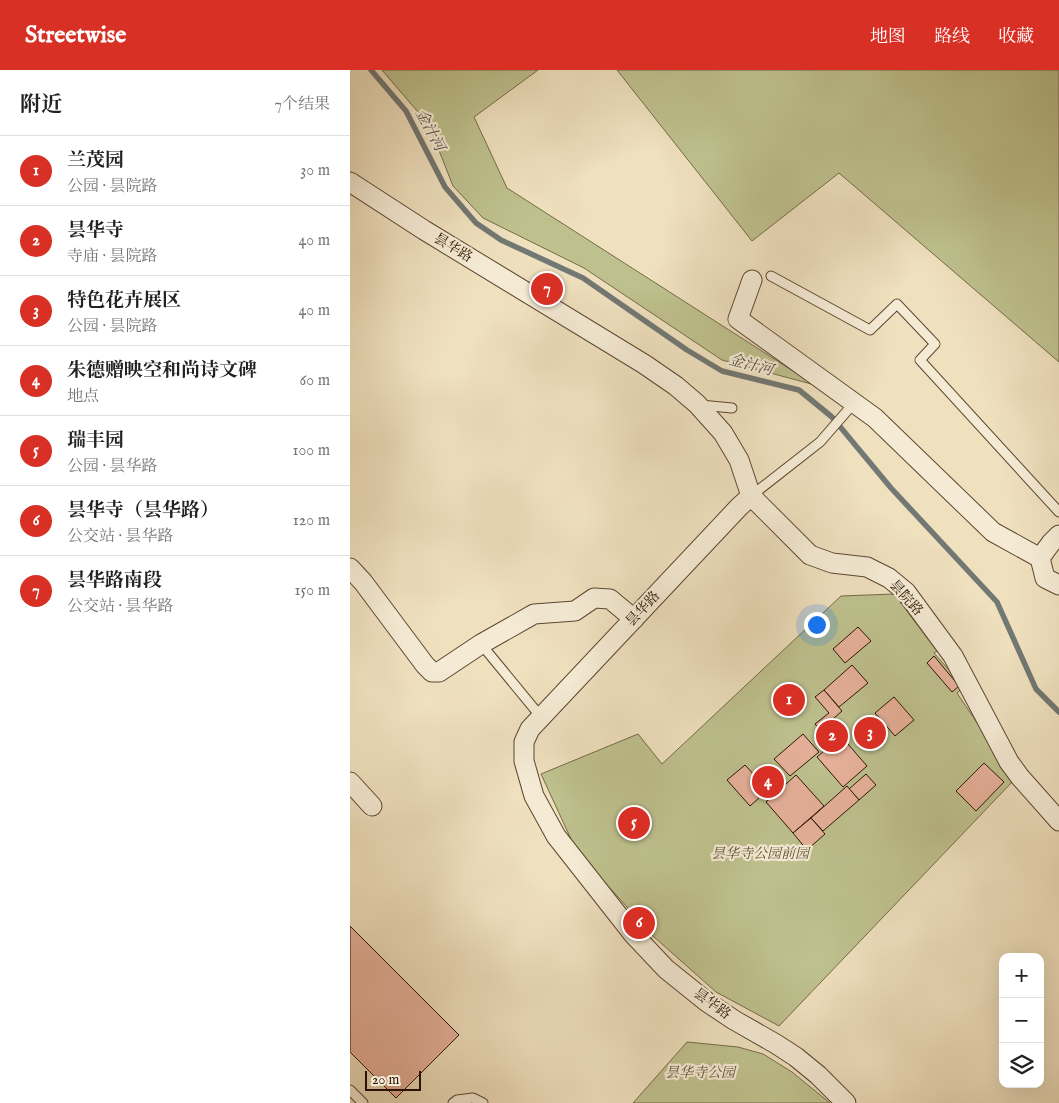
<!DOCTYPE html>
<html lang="zh">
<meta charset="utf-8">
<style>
:root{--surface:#fff;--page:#f6f6f6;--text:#222;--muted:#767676;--line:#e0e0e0;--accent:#d93025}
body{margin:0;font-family:"IM FELL English","Noto Serif SC",serif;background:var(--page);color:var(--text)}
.controls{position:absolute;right:15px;bottom:15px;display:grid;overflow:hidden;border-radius:10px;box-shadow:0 5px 20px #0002}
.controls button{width:45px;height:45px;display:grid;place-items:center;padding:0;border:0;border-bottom:1px solid var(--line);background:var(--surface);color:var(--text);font:25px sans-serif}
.scale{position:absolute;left:15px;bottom:12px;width:56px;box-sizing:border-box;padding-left:5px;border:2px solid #2c1403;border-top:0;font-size:14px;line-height:18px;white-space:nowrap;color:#2c1403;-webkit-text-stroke:4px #f5ebd5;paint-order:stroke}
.you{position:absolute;left:466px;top:554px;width:18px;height:18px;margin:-12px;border:4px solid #fff;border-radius:50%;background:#1a73e8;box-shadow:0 0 0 8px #1a73e833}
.badge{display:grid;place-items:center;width:32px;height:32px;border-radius:50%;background:var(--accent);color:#fff;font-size:16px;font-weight:700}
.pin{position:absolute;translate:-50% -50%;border:2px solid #fff;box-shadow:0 1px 5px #0006}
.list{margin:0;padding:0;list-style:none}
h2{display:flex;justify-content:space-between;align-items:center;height:65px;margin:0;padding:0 20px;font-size:21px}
h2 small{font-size:16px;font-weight:400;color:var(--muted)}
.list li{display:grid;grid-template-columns:32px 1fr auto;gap:15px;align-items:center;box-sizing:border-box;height:70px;padding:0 20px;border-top:1px solid var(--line)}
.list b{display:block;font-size:19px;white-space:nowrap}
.list p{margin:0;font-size:16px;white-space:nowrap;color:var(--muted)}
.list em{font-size:16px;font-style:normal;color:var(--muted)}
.icon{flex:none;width:28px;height:28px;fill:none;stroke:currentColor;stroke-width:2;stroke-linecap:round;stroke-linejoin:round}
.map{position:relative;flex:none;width:709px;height:1033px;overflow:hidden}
header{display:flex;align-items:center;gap:30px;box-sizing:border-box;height:70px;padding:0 25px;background:var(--accent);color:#fff}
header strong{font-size:24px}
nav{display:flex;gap:28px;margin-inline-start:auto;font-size:18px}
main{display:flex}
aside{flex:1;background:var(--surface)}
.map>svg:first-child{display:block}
.green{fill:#bec18e;stroke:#756a48}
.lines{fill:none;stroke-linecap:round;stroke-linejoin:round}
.stream{stroke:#727873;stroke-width:5.5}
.building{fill:#e7b19b;stroke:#2c1403}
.service-casing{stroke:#5d4732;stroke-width:11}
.minor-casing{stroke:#5d4732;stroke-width:21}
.service{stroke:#f5ebd5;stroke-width:9}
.minor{stroke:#f5ebd5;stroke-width:19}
.labels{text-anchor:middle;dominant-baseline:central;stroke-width:4.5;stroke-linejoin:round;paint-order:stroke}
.street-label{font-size:14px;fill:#2c1403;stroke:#f5ebd5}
.park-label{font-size:14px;font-style:italic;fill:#5f5134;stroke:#f5ebd5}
.water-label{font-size:15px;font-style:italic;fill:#554e44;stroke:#f5ebd5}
</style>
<header>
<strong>Streetwise</strong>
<nav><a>地图</a><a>路线</a><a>收藏</a></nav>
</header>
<main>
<aside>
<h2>附近<small>7个结果</small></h2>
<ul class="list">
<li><span class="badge">1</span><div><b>兰茂园</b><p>公园 · 昙院路</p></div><em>30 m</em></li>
<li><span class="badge">2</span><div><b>昙华寺</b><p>寺庙 · 昙院路</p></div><em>40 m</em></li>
<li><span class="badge">3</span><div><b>特色花卉展区</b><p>公园 · 昙院路</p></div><em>40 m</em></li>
<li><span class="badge">4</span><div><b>朱德赠映空和尚诗文碑</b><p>地点</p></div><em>60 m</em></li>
<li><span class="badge">5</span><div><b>瑞丰园</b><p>公园 · 昙华路</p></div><em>100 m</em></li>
<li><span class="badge">6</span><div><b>昙华寺（昙华路）</b><p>公交站 · 昙华路</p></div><em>120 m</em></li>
<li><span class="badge">7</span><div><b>昙华路南段</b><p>公交站 · 昙华路</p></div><em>150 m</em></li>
</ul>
</aside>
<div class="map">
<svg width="709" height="1033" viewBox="0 0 709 1033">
<rect width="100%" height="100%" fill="#efe0be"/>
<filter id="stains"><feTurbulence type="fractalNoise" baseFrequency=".004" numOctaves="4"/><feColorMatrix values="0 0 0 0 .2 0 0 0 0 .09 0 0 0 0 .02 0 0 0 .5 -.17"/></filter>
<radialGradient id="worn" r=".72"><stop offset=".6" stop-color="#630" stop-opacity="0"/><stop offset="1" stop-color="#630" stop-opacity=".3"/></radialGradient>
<g class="green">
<polygon points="32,0 188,0 124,47 157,118 465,315 372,290 234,198 133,148 103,116 79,55"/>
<polygon points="267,0 709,0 709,292 489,103 402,171"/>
<polygon points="544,524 587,581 584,583 614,617 607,623 665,709 429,956 366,922 303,866 226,780 191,704 288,664 312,694 491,526"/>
<polygon points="337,972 388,977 413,984 442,1002 480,1033 283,1033"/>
</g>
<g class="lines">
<polyline class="stream" points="21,0 56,41 95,117 126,153 151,170 233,208 337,280 372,301 449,320 482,347 541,418 647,532 686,619 709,642"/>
</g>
<g class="building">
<polygon points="508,557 521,571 495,593 483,579"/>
<polygon points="584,586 609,616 602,622 577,593"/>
<polygon points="502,595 518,613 489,637 474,620"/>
<polygon points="474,620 492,641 475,656 487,670 482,674 465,654 479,643 465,627"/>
<polygon points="544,627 564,650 545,666 525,643"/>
<polygon points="453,664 469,682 440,706 424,689"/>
<polygon points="491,666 517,696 493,717 467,687"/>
<polygon points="634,693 654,712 626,741 606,721"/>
<polygon points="395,695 418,720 400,736 377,710"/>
<polygon points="516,704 526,715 509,730 499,719"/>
<polygon points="446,705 474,736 443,763 416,732"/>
<polygon points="497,716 509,730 473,761 461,748"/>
<polygon points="461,748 475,764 457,780 443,763"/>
<polygon points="0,856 109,965 46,1028 0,982"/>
</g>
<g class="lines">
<defs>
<g id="service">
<polyline points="421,206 520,260 547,234 585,274 570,290 709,442"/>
<polyline points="350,335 382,338"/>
<polyline points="401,426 470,372 504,333"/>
<polyline points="131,574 191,647"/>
<polyline points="0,1020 13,1033"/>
<polyline points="103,1033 107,1030 123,1028 133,1033"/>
</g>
<g id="minor">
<polyline points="0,112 74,160 294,294 326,316 347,334 373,363 389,390 401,426 389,437 180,659 174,672 174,691 184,726 206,766 283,864 316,899 357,932 384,950 426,974 446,987 468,1005 496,1033"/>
<polyline points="402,210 388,249 525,348 643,462 690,488"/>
<polyline points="401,426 460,485 482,493 517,497 539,508 556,522 603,586 659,692 670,707 709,751"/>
<polyline points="709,465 701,473 690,488 695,508 709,515"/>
<polyline points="0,498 13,512 75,595 82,602 89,602 131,574 184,544 225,541 244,528 260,529 284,549"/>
<polyline points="0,712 22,736"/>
</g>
</defs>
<use href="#service" class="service-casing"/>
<use href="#minor" class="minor-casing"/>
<use href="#service" class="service"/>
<use href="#minor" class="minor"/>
</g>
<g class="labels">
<g class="street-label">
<text transform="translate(103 178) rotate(31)">昙华路</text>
<text transform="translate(556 528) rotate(48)">昙院路</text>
<text transform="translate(293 539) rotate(-47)">昙华路</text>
<text transform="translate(362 934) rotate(36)">昙华路</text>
</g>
<g class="park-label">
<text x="410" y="784">昙华寺公园前园</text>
<text x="350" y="1003">昙华寺公园</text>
</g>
<g class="water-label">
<text transform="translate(80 60) rotate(62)">金汁河</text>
<text transform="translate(401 295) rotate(15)">金汁河</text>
</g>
</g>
<rect width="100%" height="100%" filter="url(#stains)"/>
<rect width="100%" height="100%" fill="url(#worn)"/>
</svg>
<div class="controls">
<button>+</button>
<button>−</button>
<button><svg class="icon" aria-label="layers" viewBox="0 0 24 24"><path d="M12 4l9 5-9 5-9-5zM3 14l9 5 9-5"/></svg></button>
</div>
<div class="scale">20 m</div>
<div class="you"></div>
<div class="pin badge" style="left:439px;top:630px">1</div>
<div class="pin badge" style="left:482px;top:666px">2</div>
<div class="pin badge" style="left:520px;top:663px">3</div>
<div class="pin badge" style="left:418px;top:712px">4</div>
<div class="pin badge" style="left:284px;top:753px">5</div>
<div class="pin badge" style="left:289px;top:853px">6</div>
<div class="pin badge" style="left:197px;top:219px">7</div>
</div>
</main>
